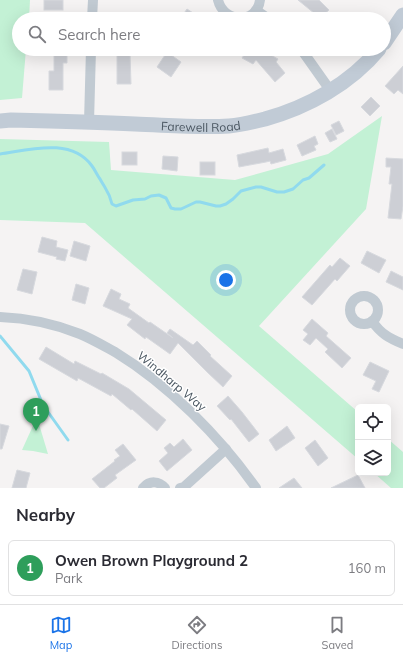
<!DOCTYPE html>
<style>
:root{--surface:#fff;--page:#f2f2f3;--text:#2b2b33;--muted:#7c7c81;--line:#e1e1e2;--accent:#1a73e8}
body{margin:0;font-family:Mulish,sans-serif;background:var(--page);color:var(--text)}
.controls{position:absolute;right:12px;bottom:12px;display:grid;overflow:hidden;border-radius:6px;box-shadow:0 4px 16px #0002}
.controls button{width:36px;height:36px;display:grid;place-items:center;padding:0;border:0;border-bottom:1px solid var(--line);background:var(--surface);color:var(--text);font:20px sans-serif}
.you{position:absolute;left:226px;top:280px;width:14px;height:14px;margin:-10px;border:3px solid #fff;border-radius:50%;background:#1a73e8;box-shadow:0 0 0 6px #1a73e833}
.badge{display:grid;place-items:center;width:26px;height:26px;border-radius:50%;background:var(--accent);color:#fff;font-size:13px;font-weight:700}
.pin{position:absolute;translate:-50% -33px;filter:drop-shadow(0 1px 2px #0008)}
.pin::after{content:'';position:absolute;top:21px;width:14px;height:12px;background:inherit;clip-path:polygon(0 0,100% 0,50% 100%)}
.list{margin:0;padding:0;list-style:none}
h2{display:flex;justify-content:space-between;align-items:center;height:52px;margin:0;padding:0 16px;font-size:17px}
h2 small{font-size:13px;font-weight:400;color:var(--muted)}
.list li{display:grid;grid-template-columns:26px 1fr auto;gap:12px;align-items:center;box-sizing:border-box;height:56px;margin:0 8px 8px;padding:0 8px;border:1px solid var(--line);border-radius:6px}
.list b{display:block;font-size:15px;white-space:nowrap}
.list p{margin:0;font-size:13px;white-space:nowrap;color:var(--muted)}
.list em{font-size:13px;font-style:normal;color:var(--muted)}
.icon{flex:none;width:22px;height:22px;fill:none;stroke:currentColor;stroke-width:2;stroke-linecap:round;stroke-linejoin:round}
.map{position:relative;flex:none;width:403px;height:488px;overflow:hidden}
.search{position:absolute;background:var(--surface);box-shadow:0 4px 16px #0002;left:12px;right:12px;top:12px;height:44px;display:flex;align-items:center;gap:10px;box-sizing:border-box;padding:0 14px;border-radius:22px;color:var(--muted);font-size:15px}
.sheet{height:116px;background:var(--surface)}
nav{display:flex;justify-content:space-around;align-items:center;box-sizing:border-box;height:56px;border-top:1px solid var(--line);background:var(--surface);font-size:11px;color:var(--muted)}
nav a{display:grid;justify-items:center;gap:2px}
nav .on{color:var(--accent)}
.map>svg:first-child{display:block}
.green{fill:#c3f1d5}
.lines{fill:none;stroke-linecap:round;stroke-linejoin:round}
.stream{stroke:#90daee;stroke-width:3}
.building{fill:#cdcfd5;stroke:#d7d9de}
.street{stroke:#c1cad2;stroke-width:10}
.secondary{stroke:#c1cbd6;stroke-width:15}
.labels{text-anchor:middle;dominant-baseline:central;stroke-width:3;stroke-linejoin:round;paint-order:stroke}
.street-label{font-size:12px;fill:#4a5661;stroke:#fff}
</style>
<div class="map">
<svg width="403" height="488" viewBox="0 0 403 488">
<rect width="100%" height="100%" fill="#f5f3f3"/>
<g class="green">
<polygon points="0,0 30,0 29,19 19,19 19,49 26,49 22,98 0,100"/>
<polygon points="382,116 366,209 259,326 358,412 358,459 85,223 0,220 0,139 109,142 111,170 235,180 328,154"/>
<polygon points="36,419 39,424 48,454 33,451 22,450"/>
<polygon points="388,439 403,452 403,488 391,488 374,473 388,473"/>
</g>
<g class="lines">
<g class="stream">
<path d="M0,154C29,150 71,137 92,166C95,170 97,175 100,179C106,190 109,191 112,204L116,206L133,200L145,199L151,196L159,195L166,198L171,208L175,209H181L196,202H200L216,206H220L226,204L233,199L241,191L256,187H261L277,192H284L293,189L303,180L309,178L324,165"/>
<polyline points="0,336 29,371 43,405 68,440"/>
</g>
</g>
<g class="building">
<rect x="44" y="0" width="19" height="10"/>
<polygon points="298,0 319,0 329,10 320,18"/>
<polygon points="187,9 202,19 180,19"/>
<polygon points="54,49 67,49 67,63 63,63 63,90 49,90 49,71 54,71"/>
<polygon points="248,49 260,49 278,59 276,62 285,73 275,82 256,60 253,64 242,58"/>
<polygon points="167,52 181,62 171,77 157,67"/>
<polygon points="117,54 130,54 131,84 117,84"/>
<polygon points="403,66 403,94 398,90 394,94 385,86"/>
<polygon points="371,97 380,106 370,116 361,107"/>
<polygon points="339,121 344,131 336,135 331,125"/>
<polygon points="332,129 337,139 330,142 325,133"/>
<polygon points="315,136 318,144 314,146 316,150 302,156 297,145"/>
<polygon points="268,148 269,153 283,149 286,160 271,164 270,161 266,162 239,167 237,155"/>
<rect x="122" y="152" width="15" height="13"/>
<polygon points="163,156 178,157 177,171 162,169"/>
<polygon points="386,158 403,159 403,206 401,219 388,218 392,184 389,184 391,167 386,167"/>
<rect x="200" y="162" width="15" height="13"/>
<polygon points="42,237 57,241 56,247 68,250 65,261 56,259 57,257 38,252"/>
<polygon points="74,241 90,246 86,261 70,256"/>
<polygon points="367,251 386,260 379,273 361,263"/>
<polygon points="340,258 350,266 337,281 335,279 312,305 302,297 330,265 332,267"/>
<polygon points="23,269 37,272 32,294 17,290"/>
<polygon points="391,271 403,277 403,290 386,282"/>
<polygon points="76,284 89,288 85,304 72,300"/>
<polygon points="111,289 121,294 119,299 130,304 128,308 149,323 150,322 173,338 167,333 170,329 193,345 197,341 211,355 210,356 232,376 223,387 207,372 178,343 170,354 146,337 145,339 127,325 132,319 103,306"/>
<polygon points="312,319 328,333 326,336 351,358 342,368 325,352 328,349 316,338 310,345 303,340 308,334 303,330"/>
<polygon points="46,347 74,364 75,361 101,374 102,373 129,389 166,420 157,431 132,409 131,410 112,394 111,396 78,378 77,381 39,359"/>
<polygon points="370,362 389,371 379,392 372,389 376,381 363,375"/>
<polygon points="228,396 242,412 259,434 249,442 231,419 230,420 217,406"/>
<polygon points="0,424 9,426 2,449 0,449"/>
<polygon points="287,426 295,438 276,451 269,440"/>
<polygon points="183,439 192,450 167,471 159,461 168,453 164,448 170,443 174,447"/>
<polygon points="315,440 328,458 318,466 305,448"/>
<polygon points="123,444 136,460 115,475 117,478 104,488 100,488 92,479 115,461 114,460 120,456 115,450"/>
<polygon points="17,470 30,473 26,488 12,488"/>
<polygon points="358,475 365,488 331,488"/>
<polygon points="294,478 302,488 279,488"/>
</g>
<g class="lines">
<g class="street">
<path d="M218,0C224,24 257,24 260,0"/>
<polyline points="256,10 269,19"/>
<polyline points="92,19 93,0"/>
<polyline points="301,49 330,90"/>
<polyline points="89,122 91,49"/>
<circle cx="364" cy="310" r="14"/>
<path d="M0,317C27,318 55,324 80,334C92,339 104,346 115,352C169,385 220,437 256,488"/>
<path d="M372,321C381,334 389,338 403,344"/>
<path d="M143,488C150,480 159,481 165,488"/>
<polyline points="180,488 184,487 226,449"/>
</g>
<g class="secondary">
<polyline points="384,43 403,15"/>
<path id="s1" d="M0,121L11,120C52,121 93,122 135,124C166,125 198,128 229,126C241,125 253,122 265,119C308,107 350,84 379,49"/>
</g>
</g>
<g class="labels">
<g class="street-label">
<text stroke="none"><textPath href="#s1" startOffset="201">Farewell Road</textPath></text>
<text transform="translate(172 381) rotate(40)">Windharp Way</text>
</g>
</g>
</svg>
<div class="controls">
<button><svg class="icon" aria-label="locate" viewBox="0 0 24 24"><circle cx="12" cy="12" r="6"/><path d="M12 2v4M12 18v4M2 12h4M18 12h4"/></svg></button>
<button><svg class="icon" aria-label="layers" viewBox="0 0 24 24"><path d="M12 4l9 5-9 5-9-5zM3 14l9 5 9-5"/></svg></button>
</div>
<div class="you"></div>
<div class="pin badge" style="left:36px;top:431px;background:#2e9e5b">1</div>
<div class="search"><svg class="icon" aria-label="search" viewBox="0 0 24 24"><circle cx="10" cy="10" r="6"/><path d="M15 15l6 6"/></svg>Search here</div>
</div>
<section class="sheet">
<h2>Nearby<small></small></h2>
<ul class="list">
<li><span class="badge" style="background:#2e9e5b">1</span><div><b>Owen Brown Playground 2</b><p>Park</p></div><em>160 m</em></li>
</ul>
</section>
<nav>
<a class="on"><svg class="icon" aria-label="map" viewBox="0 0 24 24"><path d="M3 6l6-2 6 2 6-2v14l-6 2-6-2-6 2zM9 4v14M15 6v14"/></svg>Map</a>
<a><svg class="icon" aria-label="directions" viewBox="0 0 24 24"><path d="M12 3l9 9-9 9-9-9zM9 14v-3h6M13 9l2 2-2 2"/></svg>Directions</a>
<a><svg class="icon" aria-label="saved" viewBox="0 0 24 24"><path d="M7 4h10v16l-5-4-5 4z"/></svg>Saved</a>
</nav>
